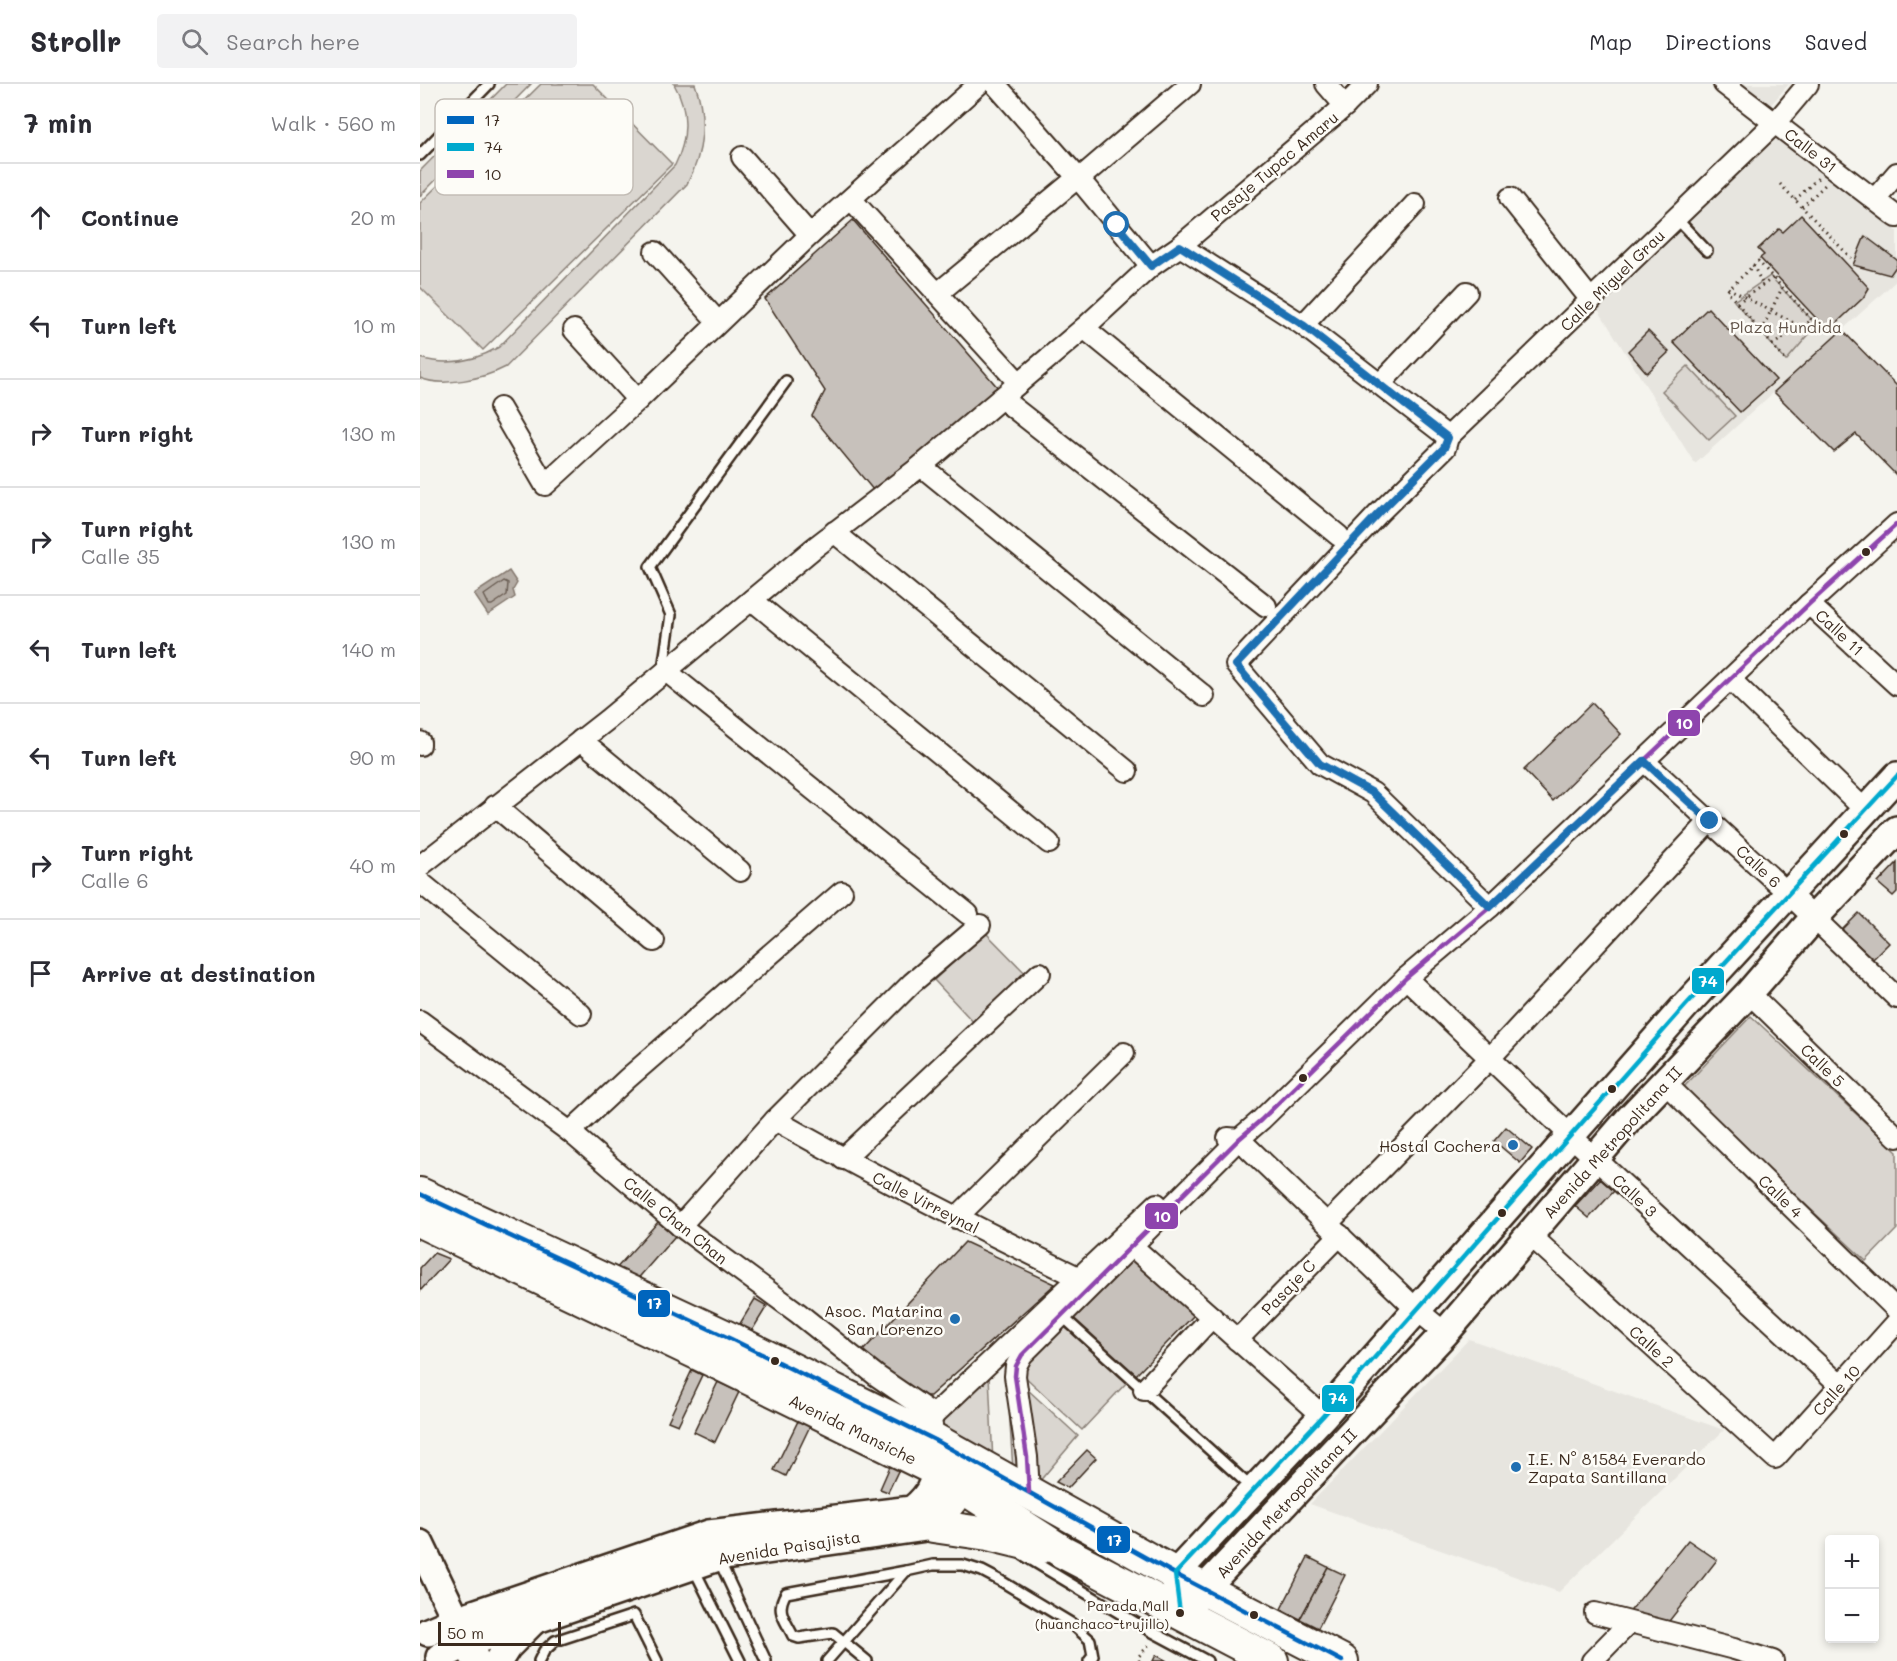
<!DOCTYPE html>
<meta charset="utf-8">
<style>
:root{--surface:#fff;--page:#f2f2f3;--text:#2b2b33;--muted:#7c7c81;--line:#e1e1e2}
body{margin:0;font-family:Mali,sans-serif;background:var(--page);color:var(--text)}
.controls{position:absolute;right:18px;bottom:18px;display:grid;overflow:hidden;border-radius:6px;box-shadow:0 3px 9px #0003}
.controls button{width:54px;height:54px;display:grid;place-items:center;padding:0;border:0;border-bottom:2px solid var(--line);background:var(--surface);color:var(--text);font:30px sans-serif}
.scale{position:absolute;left:18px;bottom:15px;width:123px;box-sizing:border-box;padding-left:6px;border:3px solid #3b2a1e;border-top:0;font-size:16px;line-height:21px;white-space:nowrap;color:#3b2a1e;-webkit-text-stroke:4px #fdfcf7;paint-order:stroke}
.stop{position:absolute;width:18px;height:18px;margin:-14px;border:4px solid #1f6fb2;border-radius:50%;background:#fff}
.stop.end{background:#1f6fb2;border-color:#fff;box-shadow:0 2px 6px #0008}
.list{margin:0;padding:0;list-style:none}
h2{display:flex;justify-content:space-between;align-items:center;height:78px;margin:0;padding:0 24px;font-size:26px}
h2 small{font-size:20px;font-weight:400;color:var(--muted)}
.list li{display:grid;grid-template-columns:39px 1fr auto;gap:18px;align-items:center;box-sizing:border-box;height:108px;padding:0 24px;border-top:2px solid var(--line)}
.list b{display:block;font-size:22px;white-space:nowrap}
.list p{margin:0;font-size:20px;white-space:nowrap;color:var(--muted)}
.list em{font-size:20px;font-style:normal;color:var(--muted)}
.icon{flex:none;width:33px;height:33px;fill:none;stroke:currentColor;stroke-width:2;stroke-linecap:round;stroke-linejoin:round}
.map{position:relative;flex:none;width:1477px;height:1577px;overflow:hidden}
header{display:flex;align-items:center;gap:36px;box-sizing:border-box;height:84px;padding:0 30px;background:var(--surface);border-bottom:2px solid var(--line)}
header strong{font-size:28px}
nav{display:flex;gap:33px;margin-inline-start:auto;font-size:21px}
.search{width:420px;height:54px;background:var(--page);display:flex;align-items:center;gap:15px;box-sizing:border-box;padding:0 21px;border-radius:6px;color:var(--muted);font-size:22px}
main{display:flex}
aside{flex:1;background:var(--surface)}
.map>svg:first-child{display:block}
.built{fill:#e7e5df}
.green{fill:#dad6d0;stroke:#8a8077;stroke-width:1.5}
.water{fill:#b4aca4;stroke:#84786e;stroke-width:1.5}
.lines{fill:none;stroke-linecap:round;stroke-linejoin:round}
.shore{stroke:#6b5e54;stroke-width:1.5}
.building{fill:#c7c1bb;stroke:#3b2a1e;stroke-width:1.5}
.service-casing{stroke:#3b2a1e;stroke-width:14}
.minor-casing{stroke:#3b2a1e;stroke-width:24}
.secondary-casing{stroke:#3b2a1e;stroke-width:32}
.trunk-casing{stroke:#3b2a1e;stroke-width:36}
.path{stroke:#3b2a1e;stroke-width:3;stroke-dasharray:1.5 4.5;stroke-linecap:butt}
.service{stroke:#fdfcf7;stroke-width:9}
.minor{stroke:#fdfcf7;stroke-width:20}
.secondary{stroke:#fdfcf7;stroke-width:27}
.trunk{stroke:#fdfcf7;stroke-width:32}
.bus-1-casing{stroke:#fdfcf7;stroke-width:9}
.bus-2-casing{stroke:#fdfcf7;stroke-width:9}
.bus-3-casing{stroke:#fdfcf7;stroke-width:9}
.bus-1{stroke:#0065bd;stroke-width:4.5}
.bus-2{stroke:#00a9ce;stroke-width:4.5}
.bus-3{stroke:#8e44ad;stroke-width:4.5}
.route{stroke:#1f6fb2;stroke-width:8}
.bus-dot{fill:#3b2a1e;stroke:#fdfcf7;stroke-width:2}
.poi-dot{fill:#1f6fb2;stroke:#fdfcf7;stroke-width:2}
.labels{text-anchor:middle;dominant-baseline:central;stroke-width:5;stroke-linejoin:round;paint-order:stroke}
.bus-label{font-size:14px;fill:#3b2a1e;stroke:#fdfcf7;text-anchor:end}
.street-label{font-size:16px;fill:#3b2a1e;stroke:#fdfcf7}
.park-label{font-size:16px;fill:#63554a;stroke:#fdfcf7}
.poi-label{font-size:16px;fill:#3b2a1e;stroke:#fdfcf7;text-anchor:end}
.key{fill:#fdfcf7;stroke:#c3bdb6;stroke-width:1.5}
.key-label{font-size:16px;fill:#3b2a1e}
.line-badge{stroke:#fdfcf7;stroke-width:2}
.badge-label{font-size:16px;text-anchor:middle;font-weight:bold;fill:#fff}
</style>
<header>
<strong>Strollr</strong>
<div class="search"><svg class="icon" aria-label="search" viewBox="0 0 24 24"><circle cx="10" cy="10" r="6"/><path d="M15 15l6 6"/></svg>Search here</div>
<nav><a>Map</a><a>Directions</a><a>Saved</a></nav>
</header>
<main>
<aside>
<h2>7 min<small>Walk · 560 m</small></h2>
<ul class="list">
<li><svg class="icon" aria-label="ahead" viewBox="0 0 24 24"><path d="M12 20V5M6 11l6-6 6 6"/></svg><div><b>Continue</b></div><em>20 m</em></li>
<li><svg class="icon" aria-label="left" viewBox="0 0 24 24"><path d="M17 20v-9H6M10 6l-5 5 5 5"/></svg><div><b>Turn left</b></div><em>10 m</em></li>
<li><svg class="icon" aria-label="right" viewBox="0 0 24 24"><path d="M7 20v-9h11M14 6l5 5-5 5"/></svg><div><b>Turn right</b></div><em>130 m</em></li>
<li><svg class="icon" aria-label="right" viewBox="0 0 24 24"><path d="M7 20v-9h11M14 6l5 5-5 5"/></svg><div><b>Turn right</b><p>Calle 35</p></div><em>130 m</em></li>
<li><svg class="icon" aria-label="left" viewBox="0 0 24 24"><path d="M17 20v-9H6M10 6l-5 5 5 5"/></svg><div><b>Turn left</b></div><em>140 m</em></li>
<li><svg class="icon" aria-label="left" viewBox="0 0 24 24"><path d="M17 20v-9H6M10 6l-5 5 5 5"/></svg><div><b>Turn left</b></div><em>90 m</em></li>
<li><svg class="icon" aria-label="right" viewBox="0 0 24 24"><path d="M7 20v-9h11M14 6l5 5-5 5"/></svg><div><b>Turn right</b><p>Calle 6</p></div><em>40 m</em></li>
<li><svg class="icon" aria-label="arrive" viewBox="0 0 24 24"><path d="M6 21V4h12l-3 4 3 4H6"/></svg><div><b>Arrive at destination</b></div></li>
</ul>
</aside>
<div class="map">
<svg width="1477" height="1577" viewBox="0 0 1477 1577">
<rect width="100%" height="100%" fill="#f5f4ee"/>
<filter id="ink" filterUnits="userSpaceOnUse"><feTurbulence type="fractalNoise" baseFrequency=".0167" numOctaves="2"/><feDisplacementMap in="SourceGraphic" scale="12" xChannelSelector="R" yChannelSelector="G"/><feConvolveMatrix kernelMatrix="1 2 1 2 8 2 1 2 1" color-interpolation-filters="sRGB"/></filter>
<g filter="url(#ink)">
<g class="built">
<polygon points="1318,0 1369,0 1349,23"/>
<polygon points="1357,55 1477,147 1477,196 1275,380 1174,219"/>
<polygon points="1049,1255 1304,1346 1139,1508 890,1420"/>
</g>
<g class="green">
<polygon points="86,0 111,0 0,112 0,87"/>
<polygon points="121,0 173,0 252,80 63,266 0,203 0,119"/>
<path d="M254,0H275C287,33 284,69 267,100L86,283C65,294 23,304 0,294V274C28,282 55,277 79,263L255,81C268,55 269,26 254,0Z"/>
<polygon points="1350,192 1397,241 1366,277 1314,217"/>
<polygon points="1268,282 1315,332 1289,356 1242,307"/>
<polygon points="566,849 608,892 556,941 514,896"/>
<polygon points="1331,932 1477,1068 1477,1145 1446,1177 1262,1005"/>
<polygon points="643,1239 709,1296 662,1346 599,1287"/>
<polygon points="569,1291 573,1379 520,1352 518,1339"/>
<polygon points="594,1293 658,1352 618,1399 593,1386 588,1309"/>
</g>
<polygon class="water" points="89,487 97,499 93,506 95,513 68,531 54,510"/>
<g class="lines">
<polygon class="shore" points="84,497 88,499 87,511 72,521 69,521 64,511"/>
</g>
<g class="building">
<polygon points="1381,131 1449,204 1443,214 1408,247 1340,174 1344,171 1338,165 1359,145 1363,148"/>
<polygon points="433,136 579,305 454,407 392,332 405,307 345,215"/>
<polygon points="1445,152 1477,176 1477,181 1470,191 1433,181"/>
<polygon points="1288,224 1356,296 1320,328 1253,258"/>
<polygon points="1422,246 1477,302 1477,392 1436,350 1414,368 1354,308"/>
<polygon points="1228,247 1249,268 1227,289 1208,267"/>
<polygon points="1172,619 1201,650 1133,717 1104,686"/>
<polygon points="1477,779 1477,808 1473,812 1458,799"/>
<polygon points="1439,829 1469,859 1453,875 1422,846"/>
<polygon points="1086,1043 1112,1065 1100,1079 1074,1057"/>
<polygon points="1180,1095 1194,1107 1169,1134 1155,1122"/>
<polygon points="238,1138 255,1152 214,1199 193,1188"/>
<polygon points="545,1158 635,1200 510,1312 496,1312 441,1269"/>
<polygon points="14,1169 29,1175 0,1207 0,1184"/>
<polygon points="709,1173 776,1229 716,1291 650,1233"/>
<polygon points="335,1215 347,1222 325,1258 313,1251"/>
<polygon points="272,1286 282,1291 258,1341 248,1337"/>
<polygon points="298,1298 319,1308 295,1358 274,1348"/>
<polygon points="379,1335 391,1340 366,1392 354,1386"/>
<polygon points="667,1366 676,1374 648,1404 636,1398"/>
<polygon points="471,1380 479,1385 468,1408 460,1405"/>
<polygon points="1268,1456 1297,1476 1246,1541 1207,1531"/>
<polygon points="888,1473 908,1483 880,1535 861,1525"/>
<polygon points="908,1483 925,1491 898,1544 880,1535"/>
<polygon points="736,1571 747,1577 733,1577"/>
</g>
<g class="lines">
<defs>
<g id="service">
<polyline points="0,71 69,0"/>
<polyline points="1256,134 1287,167"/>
<polyline points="243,585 251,531 230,483 366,297"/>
<polyline points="642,1232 832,1404"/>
<polyline points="603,1471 716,1539 787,1577"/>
<polyline points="299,1476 346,1577"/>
<polyline points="273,1483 320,1577"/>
<polyline points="119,1577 124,1567 135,1557 214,1531 237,1577"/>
<polyline points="407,1577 486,1487 513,1481 543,1481 562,1487 581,1497 651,1539 670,1556 673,1572 669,1577"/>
<path d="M447,1577L413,1549L379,1554L373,1552C365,1535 355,1527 366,1509L486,1487"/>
</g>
<g id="minor">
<polyline points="575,0 659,95 731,182 760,162 883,241 1028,353"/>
<polyline points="906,0 925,22"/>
<polyline points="1304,0 1477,133"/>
<polyline points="322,73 390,151"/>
<polyline points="659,95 770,0"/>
<polyline points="1090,114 1171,216"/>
<polyline points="431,115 599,299"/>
<polyline points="1455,115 1477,89"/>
<polyline points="760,162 925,22 947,0"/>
<polyline points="235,168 298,238"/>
<polyline points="518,209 650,100"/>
<polyline points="883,241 995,120"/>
<polyline points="664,244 919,452"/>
<polyline points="154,246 218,316"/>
<polyline points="960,300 1047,208"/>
<polyline points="581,314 846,522"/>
<polyline points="80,324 125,401 218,316 390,151 559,0"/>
<polyline points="501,382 784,612"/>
<polyline points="414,448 707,687"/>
<polyline points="332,516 629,759"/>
<polyline points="1389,520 1477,601"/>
<polyline points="246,587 548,830"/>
<polyline points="1310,595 1445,726"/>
<polyline points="161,656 320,787"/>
<polyline points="0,658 0,661"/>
<polyline points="1224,677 1369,810 1477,914"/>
<polyline points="75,722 234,857"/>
<polyline points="0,782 187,636 394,464 501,382 664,244 731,182"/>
<polyline points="0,798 161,930"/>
<polyline points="1070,823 953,709 900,680 816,581 959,429 1025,364 1028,353 1356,38 1388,0"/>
<polyline points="986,894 1151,1052 1420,1301"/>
<polyline points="1329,909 1477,1053"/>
<polyline points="0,937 150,1048 260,1142 378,1229 457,1292 514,1331"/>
<polyline points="1244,998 1477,1226"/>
<path d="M355,1036C455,1093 557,1144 660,1194"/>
<polyline points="150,1048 208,994 422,808"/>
<polyline points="808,1054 819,1055 997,1226 1025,1249"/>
<polyline points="423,1075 620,889"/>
<polyline points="536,1134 704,969"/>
<polyline points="908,1139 1070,974 1290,737"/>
<polyline points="260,1142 355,1036 492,899 560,841"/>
<polyline points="1110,1151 1355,1374 1477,1238"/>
<polyline points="704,1155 903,1332"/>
<polyline points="817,1256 920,1151"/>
<polyline points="724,1306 792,1233"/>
<polyline points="515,1356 511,1337 514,1331 737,1120"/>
<polyline points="609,1408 607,1373 595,1292 596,1282 602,1271 819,1055 841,1036 986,894 1070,823 1389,520 1477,440"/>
<polyline points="1175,1529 1314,1565 1353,1577"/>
<polyline points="1172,1577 1209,1539"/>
</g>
<g id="secondary">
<polyline points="0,1460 56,1577"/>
<polyline points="758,1511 755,1490 903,1332 1266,921 1477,692"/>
<polyline points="770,1520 1025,1249 1209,1035 1329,909 1393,835 1477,746"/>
<path d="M8,1548L36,1536L289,1450L492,1426C515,1408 516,1395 515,1367"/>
<polyline points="20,1573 47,1559 298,1473 513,1442 534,1416 545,1381"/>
<polyline points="78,1577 87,1563 111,1539"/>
</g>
<g id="trunk">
<polyline points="0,1110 311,1255 515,1356 755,1490 922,1577"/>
<polyline points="0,1137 298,1279 516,1386 643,1468 852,1577"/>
<polyline points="513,1442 568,1450 621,1463"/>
</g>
</defs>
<use href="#service" class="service-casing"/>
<use href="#minor" class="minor-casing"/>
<use href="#secondary" class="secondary-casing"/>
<use href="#trunk" class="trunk-casing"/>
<g class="path">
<polyline points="1360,100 1431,174"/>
<polyline points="1375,116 1398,94"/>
<polyline points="1382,123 1407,99"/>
<polyline points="1333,181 1343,201"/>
<polyline points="1308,204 1381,243"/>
<polyline points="1317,219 1353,194"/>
<polyline points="1341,247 1362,204"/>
<polyline points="1352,261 1392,236 1338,177 1307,207 1366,277"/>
<polyline points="719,1577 718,1573 730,1560"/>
</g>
<use href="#service" class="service"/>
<use href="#minor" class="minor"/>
<use href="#secondary" class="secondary"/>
<use href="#trunk" class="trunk"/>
<defs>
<polyline id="bus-1" points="0,1110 311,1255 515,1356 755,1490 922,1577"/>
<polyline id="bus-2" points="760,1529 755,1490 903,1332 1266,921 1477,692"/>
<polyline id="bus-3" points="609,1408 607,1373 595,1292 596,1282 602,1271 819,1055 841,1036 986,894 1070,823 1389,520 1477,440"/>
</defs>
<use href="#bus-1" class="bus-1-casing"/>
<use href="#bus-2" class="bus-2-casing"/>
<use href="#bus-3" class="bus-3-casing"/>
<use href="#bus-1" class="bus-1"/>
<use href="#bus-2" class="bus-2"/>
<use href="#bus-3" class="bus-3"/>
</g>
</g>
<g class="lines" filter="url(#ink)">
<polyline class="route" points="697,141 731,182 760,162 883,241 1028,354 1024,364 959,429 816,581 900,680 953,709 1070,823 1224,677 1290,737"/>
</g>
<g class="bus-dot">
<circle cx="1446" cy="468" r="5"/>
<circle cx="1424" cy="750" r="5"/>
<circle cx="883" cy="994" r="5"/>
<circle cx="1192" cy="1005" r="5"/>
<circle cx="1082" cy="1129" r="5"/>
<circle cx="355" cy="1277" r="5"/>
<circle cx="760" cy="1529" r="5"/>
<circle cx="834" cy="1531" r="5"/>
</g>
<g class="poi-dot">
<circle cx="1093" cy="1061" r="6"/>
<circle cx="535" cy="1235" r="6"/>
<circle cx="1096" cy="1383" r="6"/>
</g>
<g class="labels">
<g class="bus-label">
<text x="749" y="1521">Parada Mall<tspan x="749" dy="18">(huanchaco-trujillo)</tspan></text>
</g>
<g class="street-label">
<text transform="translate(1391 66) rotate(38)">Calle 31</text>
<text transform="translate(854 82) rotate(-40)">Pasaje Tupac Amaru</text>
<text transform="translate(1192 196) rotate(-44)">Calle Miguel Grau</text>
<text transform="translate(1420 548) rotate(43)">Calle 11</text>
<text transform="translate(1339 782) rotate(43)">Calle 6</text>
<text transform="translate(1403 981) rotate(44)">Calle 5</text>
<text transform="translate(1192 1058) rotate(-48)">Avenida Metropolitana II</text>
<text transform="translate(1215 1111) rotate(43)">Calle 3</text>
<text transform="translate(1361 1112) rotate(44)">Calle 4</text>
<text transform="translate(506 1118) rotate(27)">Calle Virreynal</text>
<text transform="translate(256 1136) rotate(39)">Calle Chan Chan</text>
<text transform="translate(868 1203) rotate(-46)">Pasaje C</text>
<text transform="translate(1232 1262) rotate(42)">Calle 2</text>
<text transform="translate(1416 1306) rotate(-48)">Calle 10</text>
<text transform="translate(433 1345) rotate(26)">Avenida Mansiche</text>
<text transform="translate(866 1419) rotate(-47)">Avenida Metropolitana II</text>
<text transform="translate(369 1463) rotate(-9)">Avenida Paisajista</text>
</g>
<g class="park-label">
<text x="1366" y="242">Plaza Hundida</text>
</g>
<g class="poi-label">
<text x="1081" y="1061">Hostal Cochera</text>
<text x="523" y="1226">Asoc. Matarina<tspan x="523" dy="18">San Lorenzo</tspan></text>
<text x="1108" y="1374" text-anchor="start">I.E. N° 81584 Everardo<tspan x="1108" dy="18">Zapata Santillana</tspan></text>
</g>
</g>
<rect x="15" y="15" width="198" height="96" rx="9" class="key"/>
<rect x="27" y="32" width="27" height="8" fill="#0065bd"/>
<rect x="27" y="59" width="27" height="8" fill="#00a9ce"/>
<rect x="27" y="86" width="27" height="8" fill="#8e44ad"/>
<g class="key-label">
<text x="64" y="42">17</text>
<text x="64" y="69">74</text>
<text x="64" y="96">10</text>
</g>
<g class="line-badge">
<rect x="1247" y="625" width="34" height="28" rx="6" fill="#8e44ad"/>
<rect x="1271" y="883" width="34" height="28" rx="6" fill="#00a9ce"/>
<rect x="724" y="1118" width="35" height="28" rx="6" fill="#8e44ad"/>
<rect x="217" y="1205" width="34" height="29" rx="6" fill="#0065bd"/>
<rect x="901" y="1300" width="34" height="29" rx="6" fill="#00a9ce"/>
<rect x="676" y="1441" width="35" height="29" rx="6" fill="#0065bd"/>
</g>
<g class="badge-label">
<text x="1264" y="645">10</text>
<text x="1288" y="903">74</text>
<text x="742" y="1138">10</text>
<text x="234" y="1225">17</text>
<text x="918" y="1320">74</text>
<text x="694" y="1462">17</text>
</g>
</svg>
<div class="controls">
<button>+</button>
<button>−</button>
</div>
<div class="scale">50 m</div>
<div class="stop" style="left:697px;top:141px"></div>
<div class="stop end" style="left:1290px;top:737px"></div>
</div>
</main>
